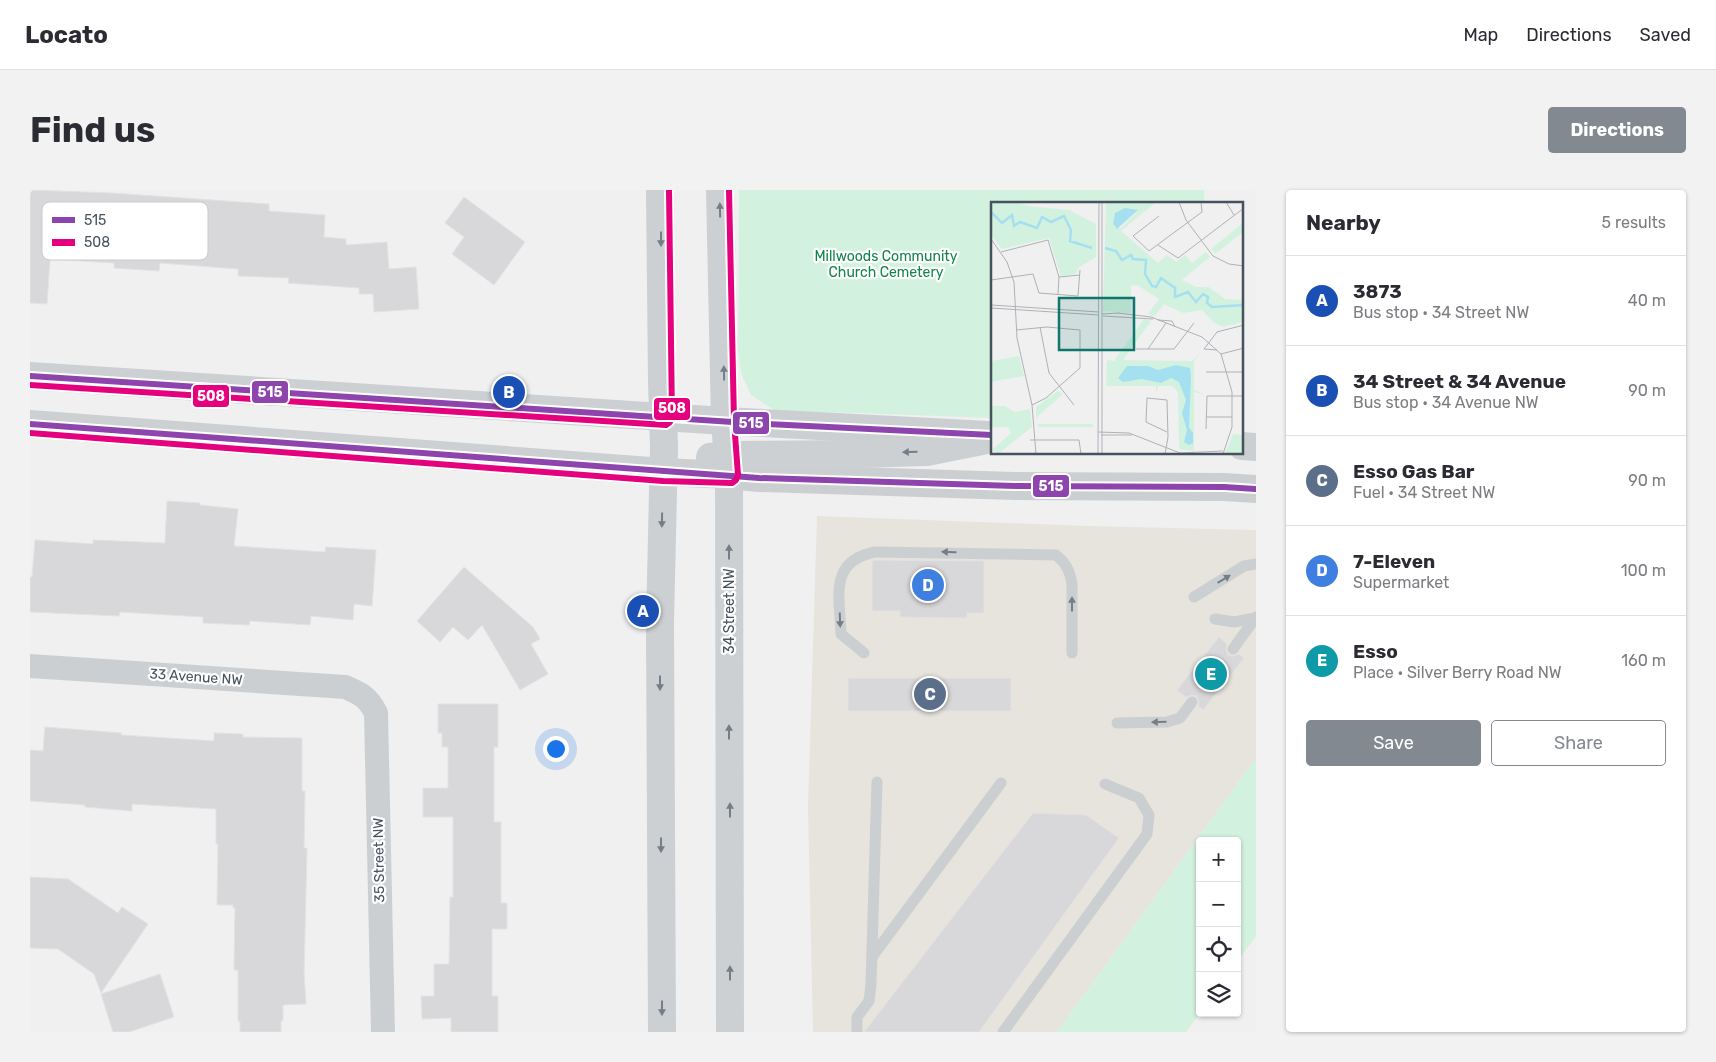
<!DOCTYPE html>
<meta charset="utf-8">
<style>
:root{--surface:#fff;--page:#f2f2f3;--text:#2b2b33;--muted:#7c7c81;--line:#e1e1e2;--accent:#828991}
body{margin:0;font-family:Rubik,sans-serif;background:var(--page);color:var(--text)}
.controls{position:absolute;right:15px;bottom:15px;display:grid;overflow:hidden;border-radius:5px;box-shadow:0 1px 4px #0004}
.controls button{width:45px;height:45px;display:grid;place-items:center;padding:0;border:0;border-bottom:1px solid var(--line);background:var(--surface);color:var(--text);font:25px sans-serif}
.you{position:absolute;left:525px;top:558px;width:18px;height:18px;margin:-12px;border:4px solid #fff;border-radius:50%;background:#1a73e8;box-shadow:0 0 0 8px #1a73e833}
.badge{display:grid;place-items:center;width:32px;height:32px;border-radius:50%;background:var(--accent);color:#fff;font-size:16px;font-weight:700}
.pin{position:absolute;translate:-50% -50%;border:2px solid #fff;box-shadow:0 1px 5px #0006}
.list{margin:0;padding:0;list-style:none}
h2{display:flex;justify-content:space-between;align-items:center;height:65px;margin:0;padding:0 20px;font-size:21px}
h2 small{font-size:16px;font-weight:400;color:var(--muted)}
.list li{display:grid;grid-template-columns:32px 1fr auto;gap:15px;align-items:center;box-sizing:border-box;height:90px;padding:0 20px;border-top:1px solid var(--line)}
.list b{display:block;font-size:19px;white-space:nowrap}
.list p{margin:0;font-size:16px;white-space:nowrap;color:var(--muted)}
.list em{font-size:16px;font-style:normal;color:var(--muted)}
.actions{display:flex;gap:10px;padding:15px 20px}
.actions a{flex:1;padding:11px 0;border:1px solid var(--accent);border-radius:5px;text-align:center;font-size:18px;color:var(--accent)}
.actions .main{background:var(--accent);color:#fff}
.icon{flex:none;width:28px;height:28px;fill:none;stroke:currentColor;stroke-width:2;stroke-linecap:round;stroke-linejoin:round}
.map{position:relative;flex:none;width:1226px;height:842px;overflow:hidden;border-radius:5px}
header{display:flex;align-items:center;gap:30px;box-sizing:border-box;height:70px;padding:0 25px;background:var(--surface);border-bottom:1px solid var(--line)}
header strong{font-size:24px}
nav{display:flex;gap:28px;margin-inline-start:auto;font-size:18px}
.intro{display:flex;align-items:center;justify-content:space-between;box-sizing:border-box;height:120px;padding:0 30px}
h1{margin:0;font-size:35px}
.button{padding:12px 22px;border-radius:5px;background:var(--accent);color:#fff;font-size:18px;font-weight:700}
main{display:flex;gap:30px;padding:0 30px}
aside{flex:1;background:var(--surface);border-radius:5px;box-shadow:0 1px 4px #0004}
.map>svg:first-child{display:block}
.commercial{fill:#e6e4dd}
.green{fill:#d3f1df}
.building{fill:#d8d8da;stroke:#e2e2e3}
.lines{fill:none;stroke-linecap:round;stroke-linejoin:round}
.service{stroke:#cccfd1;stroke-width:11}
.minor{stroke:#cccfd1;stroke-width:24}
.tertiary{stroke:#cccfd1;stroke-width:28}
.secondary{stroke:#ccd0d3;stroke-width:28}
.bus-1-casing{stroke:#fff;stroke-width:10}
.bus-2-casing{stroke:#fff;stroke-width:10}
.bus-1{stroke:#8e44ad;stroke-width:6}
.bus-2{stroke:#e5007d;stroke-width:6}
.oneway{fill:#757e87}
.oneway2{fill:#757e86}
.labels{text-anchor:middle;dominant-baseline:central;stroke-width:4.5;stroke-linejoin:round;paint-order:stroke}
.park-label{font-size:14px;fill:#11844c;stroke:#fff}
.street-label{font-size:14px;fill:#46525e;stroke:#fff}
.inset-river{fill:none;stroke:#a5e0f1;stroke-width:2.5}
.inset-road{fill:none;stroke:#adb1b6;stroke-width:1}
.view{fill:#0f766e;fill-opacity:0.15;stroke:#0f766e;stroke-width:2.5}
.inset-edge{fill:none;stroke:#46525e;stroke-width:2.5}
.key{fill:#fff;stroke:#c8cbcf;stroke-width:1}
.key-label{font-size:14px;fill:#46525e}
.line-badge{stroke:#fff;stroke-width:2}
.badge-label{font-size:14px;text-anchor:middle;font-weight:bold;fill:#fff}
</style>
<header>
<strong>Locato</strong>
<nav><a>Map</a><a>Directions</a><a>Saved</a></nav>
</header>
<div class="intro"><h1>Find us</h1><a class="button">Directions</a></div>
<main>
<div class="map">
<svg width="1226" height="842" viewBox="0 0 1226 842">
<rect width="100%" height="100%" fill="#f1f0f0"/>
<polygon class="commercial" points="787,326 1057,336 1226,340 1226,568 1027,842 783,842 778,618"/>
<g class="green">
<polygon points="709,0 1174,0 1174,14 962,14 962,228 799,222 770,224 744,220 721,205 711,183 708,159"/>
<polygon points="1226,568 1226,746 1207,772 1207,651 1170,651 1170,823 1156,842 1027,842"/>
</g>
<g class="building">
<polygon points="0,0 82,3 239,14 239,21 295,25 294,47 316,49 316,55 357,52 359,79 386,77 389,119 344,122 343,104 329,104 329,98 258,93 259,88 208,86 208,79 130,73 129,81 84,78 84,73 20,69 17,114 0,113"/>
<polygon points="434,7 495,52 464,95 422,64 434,47 415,33"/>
<polygon points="137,311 170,313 170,315 208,319 204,356 295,362 296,357 346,360 342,416 324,414 323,430 281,426 280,435 220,431 219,435 173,433 173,427 90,422 89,426 0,422 0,387 2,387 5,350 63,354 63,350 135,353"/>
<polygon points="846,370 954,371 954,423 937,423 937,428 914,428 870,427 870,421 842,421 842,371"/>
<polygon points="434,377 503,437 510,449 501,454 518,484 490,500 452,435 438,450 423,437 410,452 387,431"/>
<polygon points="1189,447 1197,454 1196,459 1198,465 1203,466 1209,464 1214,468 1173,520 1168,516 1169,512 1167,506 1162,505 1156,507 1147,500"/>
<rect x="818" y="488" width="163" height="33"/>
<polygon points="408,514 468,514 468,557 464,557 464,632 471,632 471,713 477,713 477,739 462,739 462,806 468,806 468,842 421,842 421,828 392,829 391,806 404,806 404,774 419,774 420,707 423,707 423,627 393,627 393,598 418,598 418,557 412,557 412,543 408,543"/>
<polygon points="15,537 91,543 91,545 184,551 184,543 213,544 213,547 272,548 272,601 275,601 274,658 277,658 274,783 276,814 253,815 253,831 251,831 251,842 210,842 210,831 208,831 208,780 204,780 205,718 203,718 203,715 187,715 188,654 186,654 186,619 102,614 102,621 55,617 55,615 0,611 0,560 13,561"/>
<polygon points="1003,623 1056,625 1089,648 949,842 834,842"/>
<polygon points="0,687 38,689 88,723 92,717 118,734 71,803 64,784 28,759 0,758"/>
<polygon points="130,784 144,827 99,842 83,842 71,804"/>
</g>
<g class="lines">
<g class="service">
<polyline points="1164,407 1214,376 1226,374"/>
<polyline points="1185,429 1204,432 1225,428"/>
<polyline points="1203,459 1226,427"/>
<path d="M834,463L811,444C810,408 798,371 845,362L1026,365C1036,373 1040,381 1042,394V463"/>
<polyline points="1087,533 1137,532 1150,528 1162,512"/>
<polyline points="842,767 971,593"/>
<polyline points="827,842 827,827 839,811 841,794 847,592"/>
<polyline points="973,842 1117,644 1119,625 1109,608 1075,594"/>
</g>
<path class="minor" d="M0,476L315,497C331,504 338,507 346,523L353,842"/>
<g class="tertiary">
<polyline points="695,231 958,245"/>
<polyline points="1212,256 1226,257"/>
<polyline points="699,285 729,288 985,296 1194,297 1226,299"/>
</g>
<g class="secondary">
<polyline points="630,0 632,192 634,257 630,434 632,842"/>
<polyline points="690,0 695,231 699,285 700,842"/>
<polyline points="0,186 695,231"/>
<polyline points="0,234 634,282 699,285"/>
<polyline points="680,267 698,265 827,264 897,262 962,249"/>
</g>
<defs>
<g id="bus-1">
<polyline points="0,186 718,233 962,245"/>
<polyline points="0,234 729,288 985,296 1194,297 1226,299"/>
</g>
<g id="bus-2">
<polyline points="0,195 636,235 640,232 642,227 639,0"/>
<polyline points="0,243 633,291 702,293 706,290 708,285 704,231 699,0"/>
</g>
</defs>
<use href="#bus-1" class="bus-1-casing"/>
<use href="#bus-2" class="bus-2-casing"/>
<use href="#bus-1" class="bus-1"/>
<use href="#bus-2" class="bus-2"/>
</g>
<defs><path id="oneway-solid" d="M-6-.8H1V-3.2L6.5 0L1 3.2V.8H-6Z" transform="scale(1.25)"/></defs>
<g class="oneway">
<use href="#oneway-solid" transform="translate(690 20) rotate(-91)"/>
<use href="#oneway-solid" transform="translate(631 49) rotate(90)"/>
<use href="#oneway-solid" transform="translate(694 183) rotate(-91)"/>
<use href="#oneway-solid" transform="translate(880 262) rotate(178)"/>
<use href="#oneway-solid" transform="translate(632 330) rotate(91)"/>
<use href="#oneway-solid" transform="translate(699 362) rotate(-90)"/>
<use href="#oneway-solid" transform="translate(630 493) rotate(90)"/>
<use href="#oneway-solid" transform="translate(699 542) rotate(-90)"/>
<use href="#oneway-solid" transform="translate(700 620) rotate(-90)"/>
<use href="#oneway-solid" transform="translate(631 655) rotate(90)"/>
<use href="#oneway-solid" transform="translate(700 783) rotate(-90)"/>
<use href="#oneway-solid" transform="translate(632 818) rotate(90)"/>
</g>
<g class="oneway2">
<use href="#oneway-solid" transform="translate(919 362) rotate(-179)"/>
<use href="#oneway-solid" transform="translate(1194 389) rotate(-31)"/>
<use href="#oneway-solid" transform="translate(1042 414) rotate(-90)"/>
<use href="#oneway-solid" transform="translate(810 430) rotate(88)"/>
<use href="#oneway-solid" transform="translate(1129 532) rotate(179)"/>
</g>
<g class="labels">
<g class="park-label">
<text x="856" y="66">Millwoods Community<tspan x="856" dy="16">Church Cemetery</tspan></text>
</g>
<g class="street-label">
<text transform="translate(699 421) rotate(-90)">34 Street NW</text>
<text transform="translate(166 487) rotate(4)">33 Avenue NW</text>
<text transform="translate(349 670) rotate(-91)">35 Street NW</text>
</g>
</g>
<g transform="translate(961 12)">
<rect width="252" height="252" fill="#f1f0f0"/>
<path d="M0,0H28L36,4L78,8L105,22V55L87,66L85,72L70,74L58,36L11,47L0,33ZM115,0H176L164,1L130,29L167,61L176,53L185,60L194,53L201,61L215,50L219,55L191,78L205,85H218L234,97L252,98V120L232,125L222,120L211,108L192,111L173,102L163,115L157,112L168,97L146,83L140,84V111L112,109ZM134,6L146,10L130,26L123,25V14ZM252,21V30L224,52L222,49L220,47ZM153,117L160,119L132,158L201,159L210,151L203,159V188L212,192L203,190V249L188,247L187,190L181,184H167L165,193V184H115L116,158L123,159ZM28,154L33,174L0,180V159ZM67,189L72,192L45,216V205ZM0,204H14L24,210L39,207L41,225L7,252L1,248L20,231L17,225H0ZM47,222H102V225H47ZM242,232L252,233V252H234Z" fill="#d3f1df" fill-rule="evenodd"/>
<path d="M134,6L147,8L126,27L122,22L124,11ZM185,163L199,166L200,175L198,226L202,231V241L198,243L193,240L196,228L191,211L195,198L188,180L180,176L170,181L151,177L132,180L127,176L136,164H157L167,168Z" fill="#a5e0f1"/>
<path class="inset-river" d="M0,10L11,21L21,13L23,24L29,20L46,26L51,15L60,20L73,14L80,28L79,39L101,46M114,46L125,49L131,58L140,53L142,57L155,58L154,72L161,84L165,85L170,76L184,86V95L197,90L205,100L212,92L217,95L216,101L221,105L253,103"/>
<path class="inset-road" d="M188,0L195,18L222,54L238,62L253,64M235,0L243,13M168,14L142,34L158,49L211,10L210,0M0,37L16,60L23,80L26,136L41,203L45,252M167,43L187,56L253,6M10,50L57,38L68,75L67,92M68,75L89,73M0,78L42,72L48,91L87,94L89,68M0,103L108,110M0,106L108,113M127,111L160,115L211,135L230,152L241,190V225L232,252M111,112L128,111M112,114L162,117M167,118L181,119L184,125M49,125L58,171L83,203M25,128L56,125L89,128V166L55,196L41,203M145,147H183L203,121M157,147L175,121M226,148L213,147L226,130L253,123M230,152L253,146M215,170H253M215,215H241M215,227L216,194H253M107,230L138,231L189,251L232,249M110,233H141M39,238H88L90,252M107,252L108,0M111,252V0M174,252L176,241L177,235L176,198L156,196L155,220L176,230"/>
<path class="view" d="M68,96H143V148H68Z"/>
<rect width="252" height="252" class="inset-edge"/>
</g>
<rect x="12" y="12" width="166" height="58" rx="8" class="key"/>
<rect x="22" y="27" width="23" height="6" fill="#8e44ad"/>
<rect x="22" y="49" width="23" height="7" fill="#e5007d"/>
<g class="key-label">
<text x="54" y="35">515</text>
<text x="54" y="57">508</text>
</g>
<g class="line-badge">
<rect x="221" y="190" width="38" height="24" rx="5" fill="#8e44ad"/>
<rect x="162" y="194" width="38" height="24" rx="5" fill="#e5007d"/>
<rect x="623" y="207" width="38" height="24" rx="5" fill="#e5007d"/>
<rect x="702" y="221" width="38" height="24" rx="5" fill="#8e44ad"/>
<rect x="1002" y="284" width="38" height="24" rx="5" fill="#8e44ad"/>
</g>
<g class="badge-label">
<text x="240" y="207">515</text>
<text x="181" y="211">508</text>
<text x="642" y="223">508</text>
<text x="721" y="238">515</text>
<text x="1021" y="301">515</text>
</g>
</svg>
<div class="controls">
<button>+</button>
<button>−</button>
<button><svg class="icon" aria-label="locate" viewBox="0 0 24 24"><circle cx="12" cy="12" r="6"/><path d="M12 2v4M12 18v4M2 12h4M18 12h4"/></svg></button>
<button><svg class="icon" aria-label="layers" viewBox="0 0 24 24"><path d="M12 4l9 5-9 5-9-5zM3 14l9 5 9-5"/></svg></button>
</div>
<div class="you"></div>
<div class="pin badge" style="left:613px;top:421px;background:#1a4fb4">A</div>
<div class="pin badge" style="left:479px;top:202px;background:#1a4fb4">B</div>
<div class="pin badge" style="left:900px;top:504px;background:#5c6f8a">C</div>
<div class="pin badge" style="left:898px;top:395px;background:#3f7fe0">D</div>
<div class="pin badge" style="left:1181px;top:484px;background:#0f9aa8">E</div>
</div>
<aside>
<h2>Nearby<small>5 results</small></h2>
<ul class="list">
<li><span class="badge" style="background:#1a4fb4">A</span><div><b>3873</b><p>Bus stop · 34 Street NW</p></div><em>40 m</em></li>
<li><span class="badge" style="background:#1a4fb4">B</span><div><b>34 Street &amp; 34 Avenue</b><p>Bus stop · 34 Avenue NW</p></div><em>90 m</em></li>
<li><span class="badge" style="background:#5c6f8a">C</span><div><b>Esso Gas Bar</b><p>Fuel · 34 Street NW</p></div><em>90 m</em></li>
<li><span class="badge" style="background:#3f7fe0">D</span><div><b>7-Eleven</b><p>Supermarket</p></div><em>100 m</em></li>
<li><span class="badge" style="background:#0f9aa8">E</span><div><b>Esso</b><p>Place · Silver Berry Road NW</p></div><em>160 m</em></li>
</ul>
<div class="actions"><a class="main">Save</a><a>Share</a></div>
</aside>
</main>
